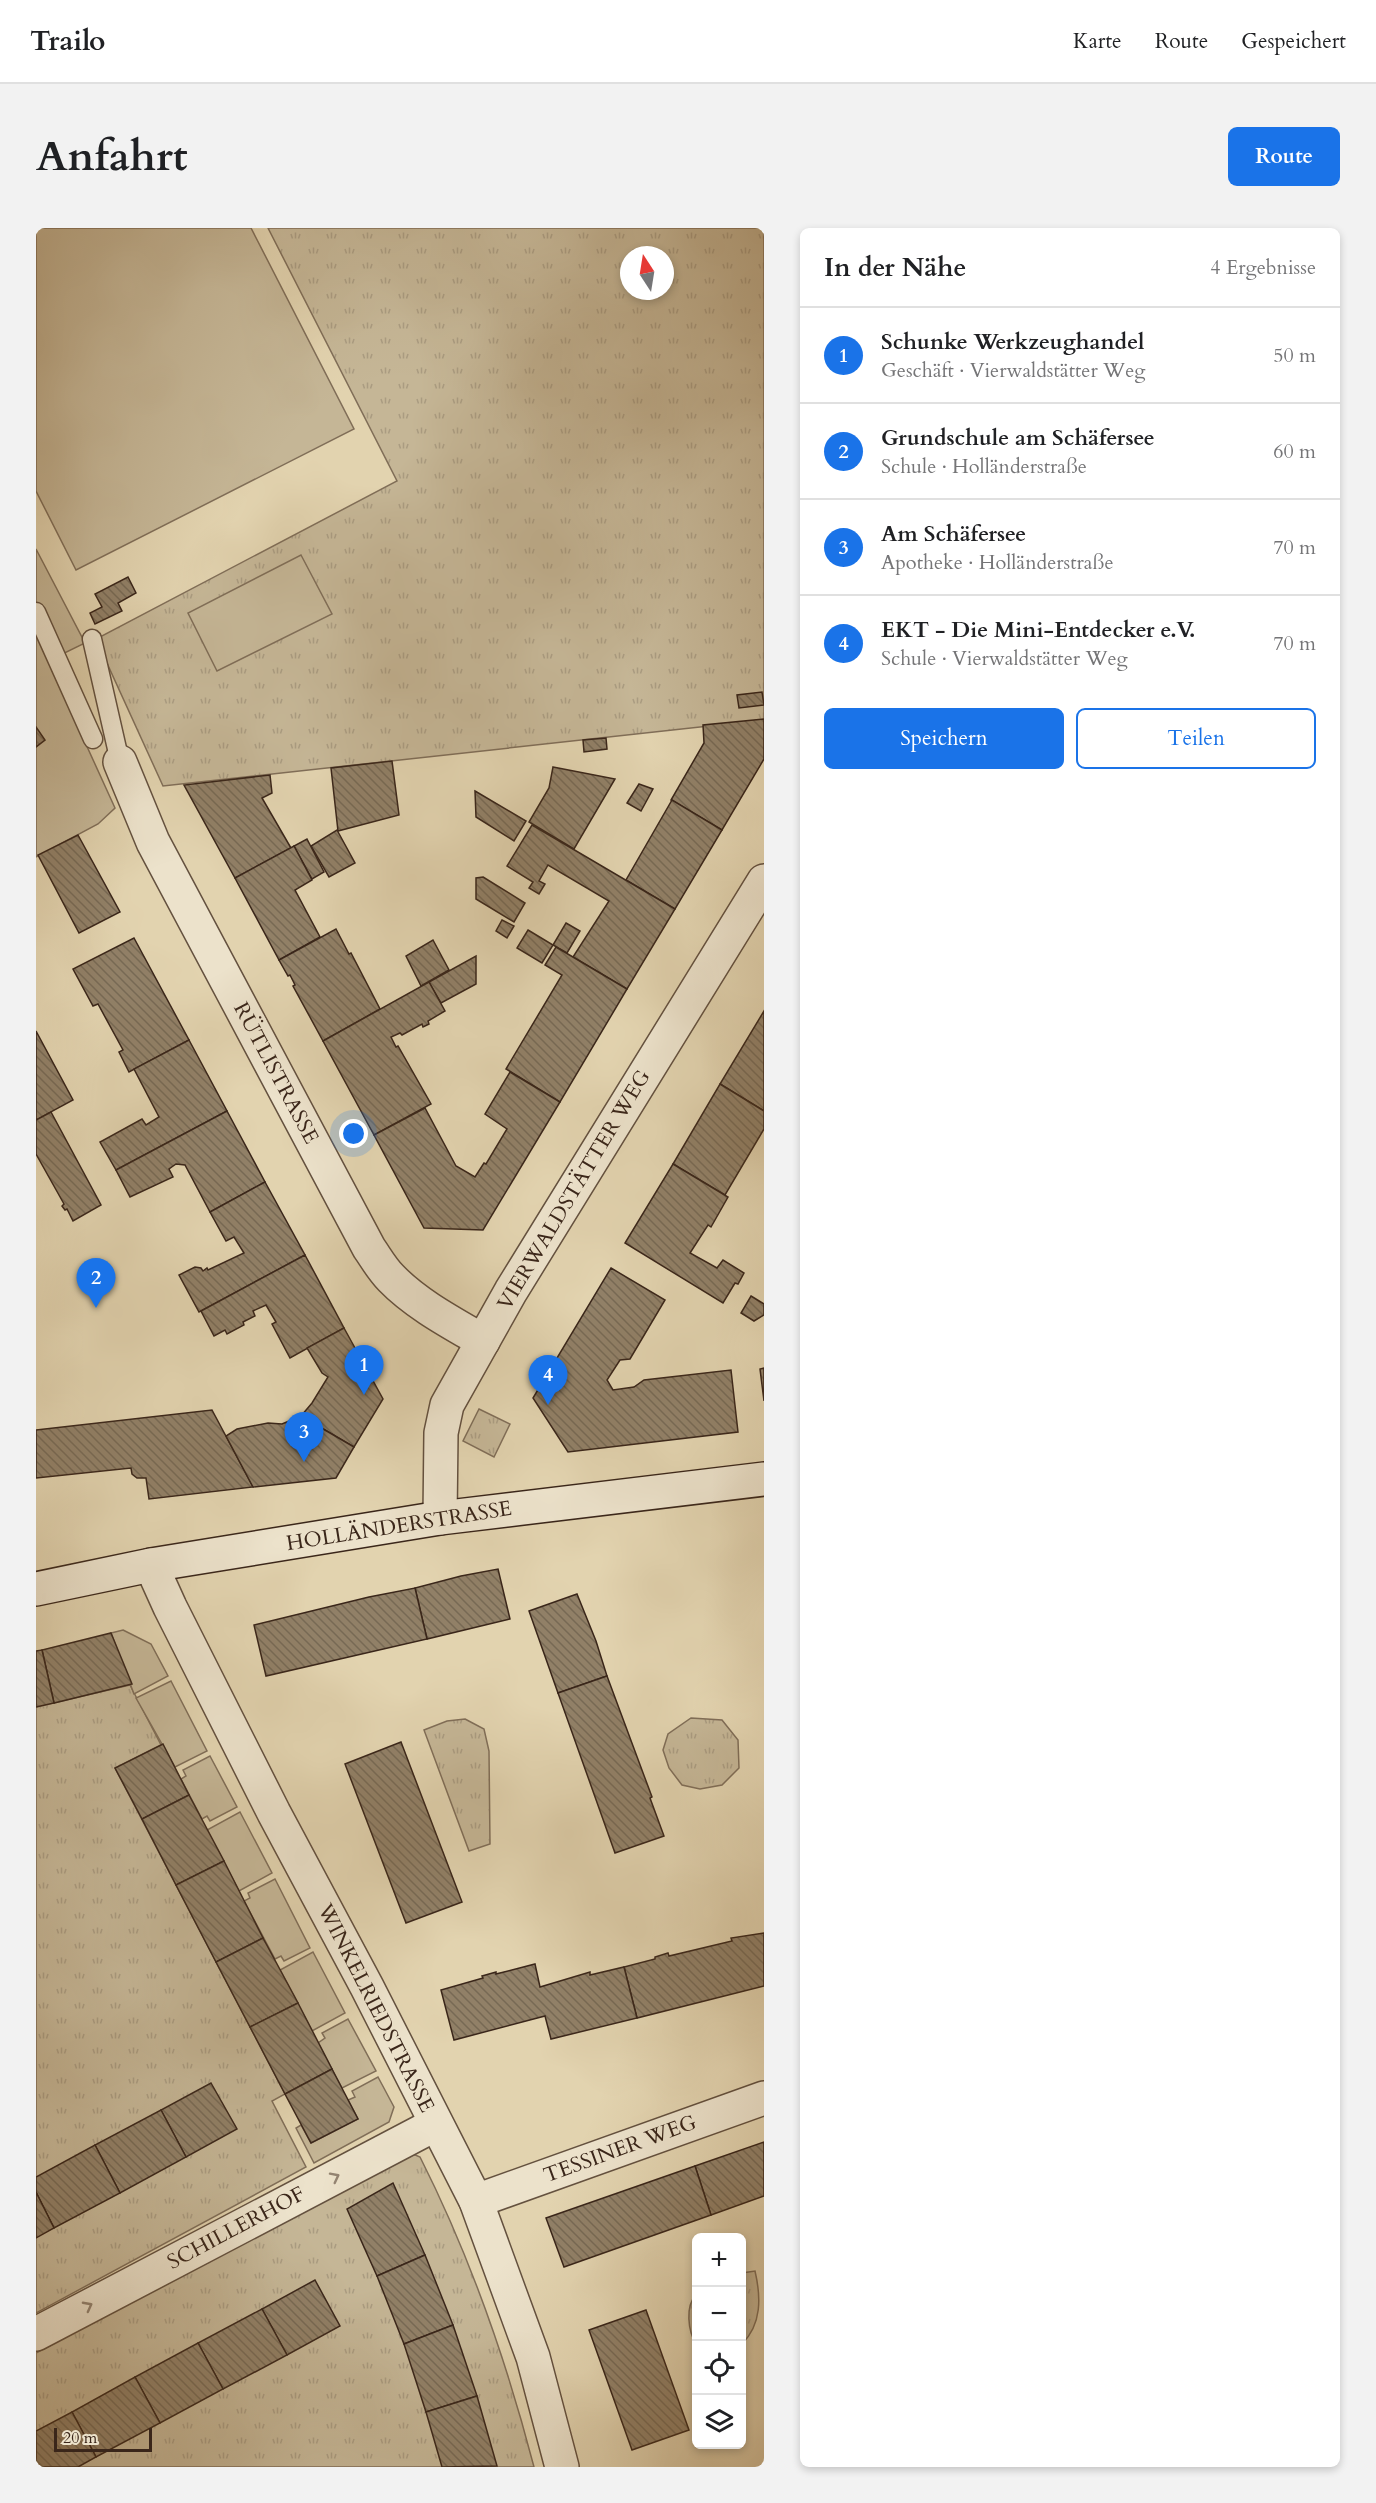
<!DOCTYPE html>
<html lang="de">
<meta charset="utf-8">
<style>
:root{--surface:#fff;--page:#f2f2f2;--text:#202124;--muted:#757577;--line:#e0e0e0;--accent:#1a73e8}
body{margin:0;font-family:Cardo,serif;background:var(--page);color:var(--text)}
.controls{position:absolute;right:18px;bottom:18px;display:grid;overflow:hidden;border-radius:9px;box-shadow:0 3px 9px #0003}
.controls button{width:54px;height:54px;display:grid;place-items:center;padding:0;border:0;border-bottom:2px solid var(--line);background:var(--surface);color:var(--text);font:30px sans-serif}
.compass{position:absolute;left:584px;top:18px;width:54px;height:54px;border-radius:50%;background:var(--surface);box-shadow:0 3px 9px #0003;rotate:348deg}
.scale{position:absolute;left:18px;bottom:15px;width:98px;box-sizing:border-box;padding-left:6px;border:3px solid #3a261a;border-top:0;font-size:16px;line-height:21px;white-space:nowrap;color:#3a261a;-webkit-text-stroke:4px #ece2cb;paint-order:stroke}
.you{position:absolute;left:318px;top:906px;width:21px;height:21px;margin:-15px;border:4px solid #fff;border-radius:50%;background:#1a73e8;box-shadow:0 0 0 9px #1a73e833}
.badge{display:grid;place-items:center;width:39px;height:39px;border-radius:50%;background:var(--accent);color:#fff;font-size:20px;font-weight:700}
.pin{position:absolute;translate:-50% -50px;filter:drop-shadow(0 2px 3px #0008)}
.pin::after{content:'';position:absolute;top:32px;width:21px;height:18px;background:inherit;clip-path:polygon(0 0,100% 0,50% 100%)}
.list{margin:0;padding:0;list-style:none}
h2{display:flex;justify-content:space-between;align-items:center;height:78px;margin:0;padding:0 24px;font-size:26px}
h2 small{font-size:20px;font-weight:400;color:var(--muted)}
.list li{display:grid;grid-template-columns:39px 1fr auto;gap:18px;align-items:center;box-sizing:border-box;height:96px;padding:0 24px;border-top:2px solid var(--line)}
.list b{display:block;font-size:22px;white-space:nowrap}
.list p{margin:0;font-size:20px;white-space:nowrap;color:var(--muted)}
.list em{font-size:20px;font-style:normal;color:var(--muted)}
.actions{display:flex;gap:12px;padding:18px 24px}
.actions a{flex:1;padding:14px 0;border:2px solid var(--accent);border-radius:9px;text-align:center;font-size:21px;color:var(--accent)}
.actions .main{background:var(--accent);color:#fff}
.icon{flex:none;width:33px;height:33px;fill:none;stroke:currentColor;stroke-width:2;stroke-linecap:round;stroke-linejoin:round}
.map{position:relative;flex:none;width:728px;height:2239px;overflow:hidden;border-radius:9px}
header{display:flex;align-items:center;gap:36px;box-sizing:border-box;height:84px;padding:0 30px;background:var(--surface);border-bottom:2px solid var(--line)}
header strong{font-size:28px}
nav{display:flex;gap:33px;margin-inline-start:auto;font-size:21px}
.intro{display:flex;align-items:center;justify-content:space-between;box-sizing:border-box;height:144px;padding:0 36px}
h1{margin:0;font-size:42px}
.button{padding:15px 27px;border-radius:9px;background:var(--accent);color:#fff;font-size:21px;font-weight:700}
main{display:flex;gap:36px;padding:0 36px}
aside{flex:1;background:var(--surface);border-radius:9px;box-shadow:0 3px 9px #0003}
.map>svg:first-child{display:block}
.grass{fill:url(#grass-tufts);stroke:#806e58;stroke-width:1.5;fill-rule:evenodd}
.garden{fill:#c5b696;stroke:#806e58;stroke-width:1.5}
.building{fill:url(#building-back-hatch);stroke:#3a261a;stroke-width:1.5}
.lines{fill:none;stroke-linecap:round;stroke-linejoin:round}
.lane-casing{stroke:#64513f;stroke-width:21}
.street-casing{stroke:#64513f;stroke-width:36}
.secondary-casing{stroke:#3a261a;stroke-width:36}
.lane{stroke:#ece2cb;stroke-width:18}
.street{stroke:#ece2cb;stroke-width:33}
.secondary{stroke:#ece2cb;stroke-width:33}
.oneway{stroke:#938472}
.labels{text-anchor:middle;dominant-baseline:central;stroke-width:6;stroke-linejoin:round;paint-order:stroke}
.street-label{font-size:21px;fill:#3a261a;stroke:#ece2cb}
</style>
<header>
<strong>Trailo</strong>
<nav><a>Karte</a><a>Route</a><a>Gespeichert</a></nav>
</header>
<div class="intro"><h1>Anfahrt</h1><a class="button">Route</a></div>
<main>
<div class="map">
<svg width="728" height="2239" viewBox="0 0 728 2239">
<defs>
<pattern id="grass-tufts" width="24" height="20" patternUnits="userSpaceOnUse" patternTransform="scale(1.5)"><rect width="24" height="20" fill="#c5b696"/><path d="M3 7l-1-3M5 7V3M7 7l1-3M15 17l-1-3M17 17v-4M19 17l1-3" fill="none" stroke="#aa9c81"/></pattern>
<pattern id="building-back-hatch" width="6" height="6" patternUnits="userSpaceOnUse" patternTransform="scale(1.5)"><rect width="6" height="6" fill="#918067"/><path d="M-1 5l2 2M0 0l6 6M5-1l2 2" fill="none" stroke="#776954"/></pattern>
</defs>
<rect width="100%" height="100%" fill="#e2d3af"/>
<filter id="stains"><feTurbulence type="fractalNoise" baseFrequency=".00333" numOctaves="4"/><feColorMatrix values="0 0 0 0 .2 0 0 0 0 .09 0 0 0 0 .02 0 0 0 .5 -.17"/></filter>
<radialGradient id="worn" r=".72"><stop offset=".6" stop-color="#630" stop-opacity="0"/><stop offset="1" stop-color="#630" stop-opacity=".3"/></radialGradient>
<g class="grass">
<path d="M232,0H728V492L127,558L60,411L361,253ZM593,27H629V63H593Z"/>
<polygon points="443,1181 474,1196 458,1229 427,1213"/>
<polygon points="94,1457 125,1517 79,1540 249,1866 236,1873 270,1939 0,2085 0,1479"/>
<polygon points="655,1490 686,1492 702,1512 703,1540 686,1557 664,1561 646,1557 633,1540 627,1522 632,1506"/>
<polygon points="429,1491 448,1501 453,1523 454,1616 433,1623 388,1502 411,1493"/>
<path d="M377,1926L384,1929C434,2028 470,2131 498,2239H0V2125L367,1927Z"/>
<path d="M719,2043C725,2069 726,2096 706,2116V2045Z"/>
<path d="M660,2067V2116C652,2103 649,2078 660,2067Z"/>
</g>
<g class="garden">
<polygon points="0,0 215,0 318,201 40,342 0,263"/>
<polygon points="0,321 49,415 12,433 79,580 62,596 0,629"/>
<polygon points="265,327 296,386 181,443 152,385"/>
<polygon points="87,1402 115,1416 132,1448 98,1466 75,1405"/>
<polygon points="135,1453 171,1523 139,1539 100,1470"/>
<polygon points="174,1528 201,1579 174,1593 171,1588 166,1591 145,1551 150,1548 147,1542"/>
<polygon points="204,1584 236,1645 203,1663 171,1602"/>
<polygon points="239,1651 274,1720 248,1733 245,1728 239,1731 208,1673 214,1670 212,1665"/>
<polygon points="277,1724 309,1785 276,1803 244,1742"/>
<polygon points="312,1791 340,1843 306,1860 282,1815 289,1810 286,1805"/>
<polygon points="342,1849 358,1879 353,1894 278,1935 260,1900 265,1897 275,1915 322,1891 312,1872 319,1869 316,1863"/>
</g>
<g class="building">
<polygon points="92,349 100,365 82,375 86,383 59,396 54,385 66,379 59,366"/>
<polygon points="726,464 728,477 703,480 701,467"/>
<polygon points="728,491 728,531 686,602 635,572 668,515 667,497"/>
<polygon points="0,499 9,512 0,519"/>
<polygon points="570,510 571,521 548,524 547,512"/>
<polygon points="356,533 363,587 302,603 295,540"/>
<polygon points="517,539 579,551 538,621 493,594 513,560"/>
<polygon points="234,547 236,565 226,570 255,620 199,650 148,557"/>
<polygon points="603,556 617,561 605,583 591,575"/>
<polygon points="439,563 490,593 478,613 440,589"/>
<polygon points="636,572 686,602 639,681 590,652"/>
<polygon points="496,597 639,681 591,761 537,729 573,673 512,637 503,653 509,656 503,666 493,660 497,654 471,638"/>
<polygon points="301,602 319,635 293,649 275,618"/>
<polygon points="42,607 84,684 43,705 2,627"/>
<polygon points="271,611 288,644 276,651 258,618"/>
<polygon points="258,618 276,652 259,662 284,709 243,732 199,650"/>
<polygon points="447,649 489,675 478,694 440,671 440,650"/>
<polygon points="466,692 478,698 471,710 460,703"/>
<polygon points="530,695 544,703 531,725 517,717"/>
<polygon points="300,701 313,726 315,725 344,781 287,813 257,758 259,757 254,747 252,748 243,732"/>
<polygon points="492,702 517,717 506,735 481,720"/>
<polygon points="98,710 153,812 93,844 83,824 87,822 62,776 57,778 37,741"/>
<polygon points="397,712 413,742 385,758 370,728"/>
<polygon points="520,719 591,761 524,874 470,841 526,747 509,737"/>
<polygon points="440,728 440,756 405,775 393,754"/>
<polygon points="393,754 409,783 392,793 393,796 387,799 386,796 366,807 364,805 355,809 360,819 362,818 395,876 338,907 287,813"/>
<polygon points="728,783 728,883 684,856"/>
<polygon points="0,803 37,872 0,892"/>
<polygon points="153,812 191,883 80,942 64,914 106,891 110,897 123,889 98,841"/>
<polygon points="474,844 524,874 447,1002 388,1000 338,907 389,880 420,938 439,949 448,935 450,936 471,901 449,886"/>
<polygon points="684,856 728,883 728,901 689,967 637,936"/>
<polygon points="191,883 229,954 174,984 149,937 140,936 133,941 137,949 94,969 80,942"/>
<polygon points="15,884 65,977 37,993 31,981 29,982 26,978 28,976 0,926 0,892"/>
<polygon points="637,936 692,969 675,999 672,997 654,1025 681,1040 687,1032 708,1045 702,1056 699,1055 687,1075 589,1015"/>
<polygon points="229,954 269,1027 163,1084 143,1047 159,1039 165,1040 167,1043 171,1040 172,1042 208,1025 198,1009 190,1013 174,984"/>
<polygon points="269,1027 308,1100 254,1130 236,1096 240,1094 230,1077 217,1083 219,1088 207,1094 208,1097 191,1106 189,1102 178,1108 165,1083"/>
<polygon points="575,1040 629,1072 594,1131 584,1132 571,1152 577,1162 598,1159 608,1152 695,1142 702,1204 532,1224 497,1170"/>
<polygon points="715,1068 728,1076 728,1087 718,1093 705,1085"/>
<polygon points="308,1100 347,1171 318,1219 265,1188 276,1175 292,1149 286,1145 271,1120"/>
<polygon points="728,1140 728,1173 724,1141"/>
<polygon points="176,1182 217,1259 113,1271 110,1250 101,1250 96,1246 95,1240 0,1250 0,1202"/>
<polygon points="265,1188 318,1219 300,1250 217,1259 190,1208 201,1201 232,1195 246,1196"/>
<polygon points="462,1341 474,1391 391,1411 379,1360 425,1348"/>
<polygon points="379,1360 391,1411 230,1448 218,1397 333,1369"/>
<polygon points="541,1366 560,1413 571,1448 522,1465 493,1383"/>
<polygon points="75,1405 96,1456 18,1475 6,1422"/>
<polygon points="6,1422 18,1475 0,1479 0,1423"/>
<polygon points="571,1448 616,1569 614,1570 628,1608 579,1625 522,1465"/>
<polygon points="365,1514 426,1674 370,1695 309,1536"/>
<polygon points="127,1516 153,1567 106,1591 79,1540"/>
<polygon points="153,1567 188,1633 140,1657 106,1591"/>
<polygon points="188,1633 227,1710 180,1734 140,1657"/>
<polygon points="728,1705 728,1758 601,1790 588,1739 619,1731 619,1729 632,1725 633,1728 696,1713 695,1710"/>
<polygon points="227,1710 262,1775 214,1799 180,1734"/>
<polygon points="499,1736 504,1759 554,1744 554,1747 588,1739 601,1790 515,1811 509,1788 418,1812 405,1762 447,1750 446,1748 460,1744 460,1746"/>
<polygon points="262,1775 296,1841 249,1866 214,1799"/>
<polygon points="296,1841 322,1891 275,1915 249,1866"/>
<polygon points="175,1855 201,1901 150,1929 125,1882"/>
<polygon points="125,1882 150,1929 84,1965 59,1917"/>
<polygon points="728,1914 728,1968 675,1987 659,1938"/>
<polygon points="59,1917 84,1965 18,2000 0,1964 0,1949"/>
<polygon points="659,1938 675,1987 528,2039 510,1990"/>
<polygon points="357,1955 389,2027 341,2048 311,1981"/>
<polygon points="0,1964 18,2000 0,2010"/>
<polygon points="389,2027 417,2097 368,2116 341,2048"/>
<polygon points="279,2052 304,2098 251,2127 226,2081"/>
<polygon points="226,2081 251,2127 187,2161 162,2115"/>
<polygon points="610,2082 653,2202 596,2222 553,2102"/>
<polygon points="417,2097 441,2168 390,2184 368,2116"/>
<polygon points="162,2115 187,2161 124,2195 99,2149"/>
<polygon points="99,2149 124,2195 60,2229 36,2184"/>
<polygon points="441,2168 461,2238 406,2239 390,2184"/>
<polygon points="36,2184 60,2229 42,2239 0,2239 0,2203"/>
</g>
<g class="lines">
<defs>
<g id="lane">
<polyline points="0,384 57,511"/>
<polyline points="56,411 84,534"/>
</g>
<g id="street">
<path d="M84,534L117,614L333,1020C340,1030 346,1041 355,1050C380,1076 416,1095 447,1113"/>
<polyline points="404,1290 405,1205 411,1177 475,1063 728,653"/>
<polyline points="115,1337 134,1379 238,1585 331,1759 440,1973 497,2129 526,2239"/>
<polyline points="440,1973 728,1870"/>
<polyline points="0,2106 400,1896"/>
</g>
<polyline id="secondary" points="0,1361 115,1337 404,1290 728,1251"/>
</defs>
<use href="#lane" class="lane-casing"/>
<use href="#street" class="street-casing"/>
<use href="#secondary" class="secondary-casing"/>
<use href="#lane" class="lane"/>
<use href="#street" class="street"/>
<use href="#secondary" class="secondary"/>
</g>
<defs><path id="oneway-chevron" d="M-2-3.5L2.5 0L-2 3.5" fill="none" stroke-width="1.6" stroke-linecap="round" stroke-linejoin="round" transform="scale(1.5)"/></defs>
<g class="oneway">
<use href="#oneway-chevron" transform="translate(299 1949) rotate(-27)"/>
<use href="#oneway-chevron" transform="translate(52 2078) rotate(-28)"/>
</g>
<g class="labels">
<g class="street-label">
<text transform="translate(240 845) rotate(62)">RÜTLISTRASSE</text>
<text transform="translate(538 962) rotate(-59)">VIERWALDSTÄTTER WEG</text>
<text transform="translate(363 1298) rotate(-9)">HOLLÄNDERSTRASSE</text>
<text transform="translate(340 1780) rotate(63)">WINKELRIEDSTRASSE</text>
<text transform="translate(584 1921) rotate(-20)">TESSINER WEG</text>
<text transform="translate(200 2000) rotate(-28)">SCHILLERHOF</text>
</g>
</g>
<rect width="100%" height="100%" filter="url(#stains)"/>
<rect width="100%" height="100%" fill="url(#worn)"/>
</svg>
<div class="controls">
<button>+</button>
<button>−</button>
<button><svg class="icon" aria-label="locate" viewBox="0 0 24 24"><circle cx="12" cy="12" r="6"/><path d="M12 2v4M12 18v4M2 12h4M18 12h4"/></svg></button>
<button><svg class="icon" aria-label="layers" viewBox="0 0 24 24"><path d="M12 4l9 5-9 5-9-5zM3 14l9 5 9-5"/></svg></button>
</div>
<svg class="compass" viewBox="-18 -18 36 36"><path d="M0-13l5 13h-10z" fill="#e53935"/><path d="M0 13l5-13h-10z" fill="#757577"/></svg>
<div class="scale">20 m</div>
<div class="you"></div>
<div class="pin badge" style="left:328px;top:1167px">1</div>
<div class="pin badge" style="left:60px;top:1080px">2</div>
<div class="pin badge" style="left:268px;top:1234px">3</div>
<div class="pin badge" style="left:512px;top:1177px">4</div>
</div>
<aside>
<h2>In der Nähe<small>4 Ergebnisse</small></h2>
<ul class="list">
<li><span class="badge">1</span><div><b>Schunke Werkzeughandel</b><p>Geschäft · Vierwaldstätter Weg</p></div><em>50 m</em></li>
<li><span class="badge">2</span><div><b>Grundschule am Schäfersee</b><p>Schule · Holländerstraße</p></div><em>60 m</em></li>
<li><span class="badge">3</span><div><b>Am Schäfersee</b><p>Apotheke · Holländerstraße</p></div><em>70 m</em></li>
<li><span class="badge">4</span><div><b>EKT - Die Mini-Entdecker e.V.</b><p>Schule · Vierwaldstätter Weg</p></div><em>70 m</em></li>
</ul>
<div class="actions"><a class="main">Speichern</a><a>Teilen</a></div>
</aside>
</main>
